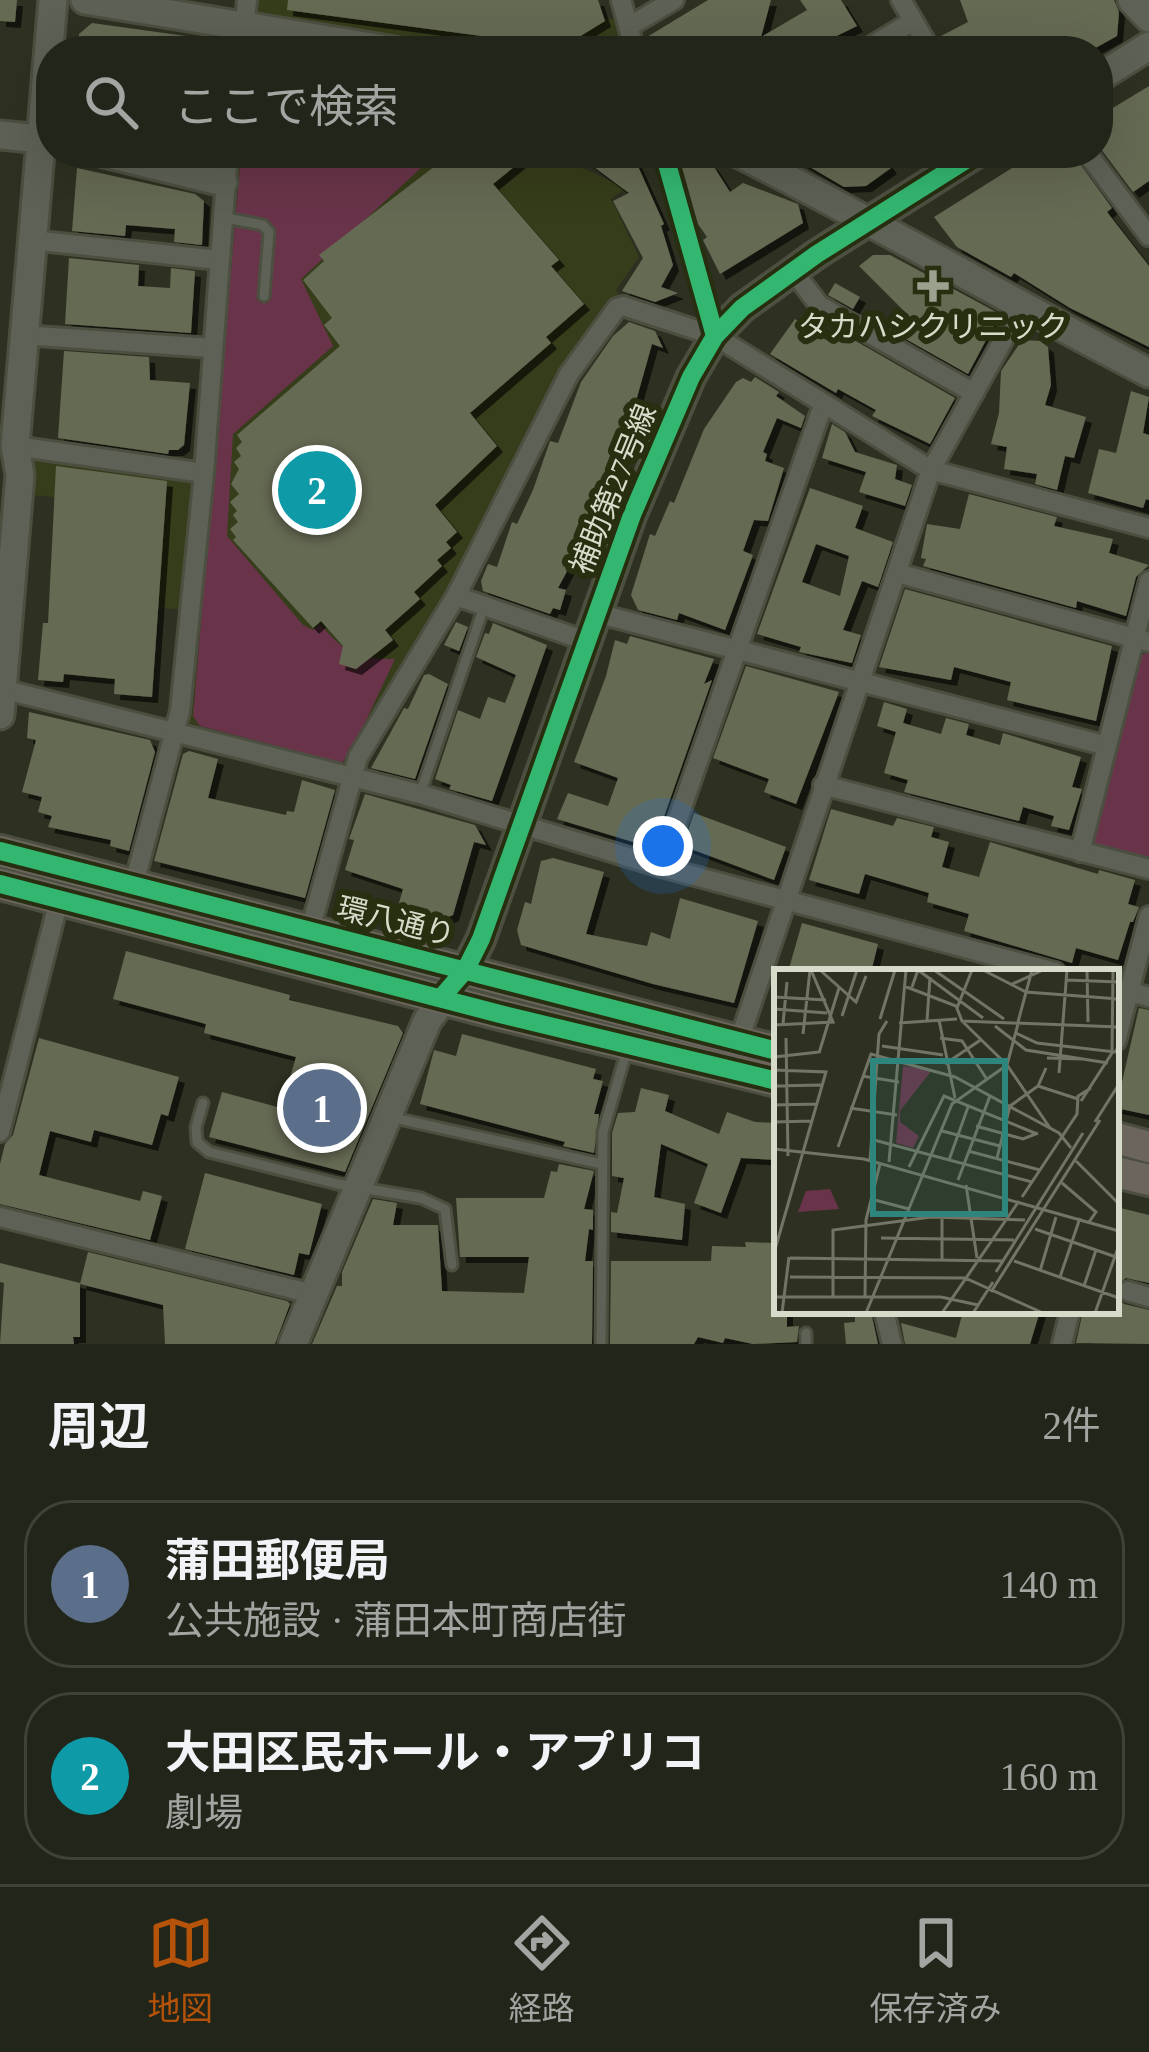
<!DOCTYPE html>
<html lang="ja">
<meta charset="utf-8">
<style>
:root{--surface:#222519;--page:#2a2d22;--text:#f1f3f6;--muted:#a2a5a2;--line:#3f4238;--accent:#b45309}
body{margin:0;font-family:"Times New Roman","Noto Sans JP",serif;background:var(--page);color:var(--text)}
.you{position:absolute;left:663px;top:846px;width:42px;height:42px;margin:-30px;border:9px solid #fff;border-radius:50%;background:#1a73e8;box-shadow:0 0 0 18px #1a73e833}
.badge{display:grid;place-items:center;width:78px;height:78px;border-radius:50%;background:var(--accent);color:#fff;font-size:39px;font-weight:700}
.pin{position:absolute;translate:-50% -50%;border:6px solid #fff;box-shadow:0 3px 12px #0006}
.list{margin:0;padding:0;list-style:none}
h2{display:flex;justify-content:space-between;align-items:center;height:156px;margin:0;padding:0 48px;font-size:51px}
h2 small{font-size:39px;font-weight:400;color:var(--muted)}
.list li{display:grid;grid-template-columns:78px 1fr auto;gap:36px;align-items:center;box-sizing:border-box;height:168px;margin:0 24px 24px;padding:0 24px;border:3px solid var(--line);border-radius:48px}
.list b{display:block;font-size:45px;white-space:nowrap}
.list p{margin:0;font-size:39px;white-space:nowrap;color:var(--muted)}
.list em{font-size:39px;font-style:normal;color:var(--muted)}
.icon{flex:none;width:66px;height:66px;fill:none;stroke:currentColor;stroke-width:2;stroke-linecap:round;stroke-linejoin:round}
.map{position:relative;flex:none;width:1149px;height:1344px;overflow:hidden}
.search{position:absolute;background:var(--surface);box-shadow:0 12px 48px #0002;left:36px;right:36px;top:36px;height:132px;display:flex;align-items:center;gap:30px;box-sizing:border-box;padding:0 42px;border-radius:48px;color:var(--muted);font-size:45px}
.sheet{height:540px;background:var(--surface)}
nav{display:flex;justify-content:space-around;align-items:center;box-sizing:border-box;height:168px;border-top:3px solid var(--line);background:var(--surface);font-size:33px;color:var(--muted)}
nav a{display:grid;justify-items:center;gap:6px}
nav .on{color:var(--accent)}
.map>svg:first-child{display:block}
.built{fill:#363d1a}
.green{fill:#693449}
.building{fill:#656a52;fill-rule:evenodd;filter:url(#shadow)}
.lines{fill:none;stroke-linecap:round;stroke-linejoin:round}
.lane-casing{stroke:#4c4f40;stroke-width:15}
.street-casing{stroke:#4c4f40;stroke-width:24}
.secondary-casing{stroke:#4c4f40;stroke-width:33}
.primary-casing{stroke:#4c4f40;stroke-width:36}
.lane{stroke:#5e6155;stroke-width:9}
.street{stroke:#5e6155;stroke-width:18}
.secondary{stroke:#5e6155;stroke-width:27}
.primary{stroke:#6b655e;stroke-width:30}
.cycleway-casing{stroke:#282e10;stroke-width:26}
.cycleway{stroke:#33b770;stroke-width:18}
.poi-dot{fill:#9ca08f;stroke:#282e10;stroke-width:4.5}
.labels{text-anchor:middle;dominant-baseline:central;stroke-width:12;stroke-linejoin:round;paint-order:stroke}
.poi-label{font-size:30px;fill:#d7dcca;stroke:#282e10}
.street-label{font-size:30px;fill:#d7dcca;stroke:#282e10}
.inset-road{fill:none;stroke:#727565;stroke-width:3}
.view{fill:#2d857c;fill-opacity:0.15;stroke:#2d857c;stroke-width:6}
.inset-edge{fill:none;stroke:#d7dcca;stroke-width:6}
</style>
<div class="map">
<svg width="1149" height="1344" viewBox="0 0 1149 1344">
<defs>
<filter id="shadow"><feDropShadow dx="6" dy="6" stdDeviation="0" flood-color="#0009"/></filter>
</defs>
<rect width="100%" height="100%" fill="#2e3121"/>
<g class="built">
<polygon points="250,0 502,0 559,13 622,20 630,51 243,51"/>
<polygon points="229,153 550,153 626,188 611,199 639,257 616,290 622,301 569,372 474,565 352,765 180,721 187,610 100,603 107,502 11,493 13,442 198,467"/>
</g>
<g class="green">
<path d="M241,153H437L301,279L333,346L233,434L227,536L303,625L313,630L320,624C344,652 357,660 395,659L353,748L342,763L200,726L193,716Z"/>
<polygon points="1149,651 1149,862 1093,847 1090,838 1136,658"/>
</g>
<g class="building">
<polygon points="0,0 17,0 15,22 0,21"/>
<polygon points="288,0 598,0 605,21 556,51 535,51 503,46 504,39 287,10"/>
<polygon points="708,0 771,0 761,37 807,10 800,0 841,0 857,26 806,51 654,51 647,37"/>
<polygon points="960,0 1114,0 1119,12 1117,36 1090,51 944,51 939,37 968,22"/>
<polygon points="92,23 229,42 228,51 78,51 79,34"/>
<polygon points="1149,86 1149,181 1133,192 1098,145 1098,117"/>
<polygon points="452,153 531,153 493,184 559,260 551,266 584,304 546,337 551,343 470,413 497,446 435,505 457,532 446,542 451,548 437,560 442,566 414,592 420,599 385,630 393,640 356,669 339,664 343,646 321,621 313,628 233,540 236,537 230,529 238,522 233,515 237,511 230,502 239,494 231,484 239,469 234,462 241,456 236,448 242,442 237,435 340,346 324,325 332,318 303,280 324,261 319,255"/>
<polygon points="575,153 632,153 664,224 661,226 673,265 661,287 678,293 655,302 622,291 643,258 613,201 629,193"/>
<polygon points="678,153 712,164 730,192 743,183 798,204 803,223 720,274 703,240 707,237 698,224"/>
<polygon points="786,153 880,153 891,168 866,186 844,187"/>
<polygon points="1036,153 1072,153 1112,208 1107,212 1149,266 1149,347 1070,308 1014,273 1011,277 957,247 934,217"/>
<polygon points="77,168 195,194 204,201 202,245 174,242 175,229 126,225 125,236 72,231"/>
<polygon points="873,255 890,255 1000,314 968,374 886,328 893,316 924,331 859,266"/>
<polygon points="69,258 139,265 138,286 170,288 171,268 195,271 191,333 65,324"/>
<polygon points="835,283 860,297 853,309 828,295"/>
<polygon points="795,319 826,340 833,328 955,398 930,444 872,416 876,410 838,389 836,393 770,354"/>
<polygon points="629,322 655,331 663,348 652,344 636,401 614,448 577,546 580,547 558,588 566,590 560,610 553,608 550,614 483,591 481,581 488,564 497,567 512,522 517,524 533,490 550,441 558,443 581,382 613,336"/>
<polygon points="1022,340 1040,341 1048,347 1051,385 1045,405 1086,417 1074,458 1065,456 1057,490 1035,484 1037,474 1004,469 1007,447 991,444 999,413 1001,371"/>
<polygon points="64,351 149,357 150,380 190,383 184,445 178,450 169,450 168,454 58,438"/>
<polygon points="755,377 779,392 776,396 805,416 801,428 777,418 763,452 767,454 765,461 784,468 768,521 754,520 743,551 753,555 725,630 679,613 677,620 638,610 631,595 650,534 655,536 670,501 674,503 704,429 736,382 743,378 751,382"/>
<polygon points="1131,391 1149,397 1143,433 1149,435 1149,500 1146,499 1143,508 1088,493 1099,449 1116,453"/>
<polygon points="832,424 845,432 855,452 897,465 895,479 912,485 905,506 859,492 866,472 822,458"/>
<polygon points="56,466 167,481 152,697 114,694 115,679 64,674 63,682 38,680 43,623 48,623"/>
<path d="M810,488L863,506L855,528L893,542L878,587L862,581L843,630L861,635L852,663L799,652L801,647L757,634ZM816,544L849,556L840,596L802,582Z"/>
<polygon points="969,494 1057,517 1054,526 1113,539 1109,553 1149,565 1136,577 1126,616 1077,601 1076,608 923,566 926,559 921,558 927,524 960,529"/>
<polygon points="905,589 1112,646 1096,721 1007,700 1011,682 954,667 951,680 879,667"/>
<polygon points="456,622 468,627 459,651 444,645"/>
<polygon points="493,623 547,645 492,801 449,789 451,785 435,779 458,710 480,719 488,697 505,703 516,675 476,657 485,633 489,634"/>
<polygon points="630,636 714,659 704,684 712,680 653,848 557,819 568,793 608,806 618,778 574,762 606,676 615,640 627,644"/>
<polygon points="746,666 839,692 796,804 764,792 769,779 713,758"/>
<polygon points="429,674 448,684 415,779 371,768 404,708 408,709 424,675"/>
<polygon points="884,702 907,709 903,723 941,734 946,718 969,724 966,735 1000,745 1003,733 1081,757 1072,787 1082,789 1069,830 1051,826 1054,816 1023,807 1019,821 904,792 908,780 884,773 896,732 877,726"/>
<polygon points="29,712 150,740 155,752 129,851 110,846 111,840 48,827 52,816 38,812 42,797 22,792 36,740 27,738"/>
<polygon points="189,751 218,759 208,798 286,815 287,811 294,812 302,780 335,790 305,898 154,861 183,754"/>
<polygon points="365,794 475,825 486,845 474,842 453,915 428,926 395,917 403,889 345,870 354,840 349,839"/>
<polygon points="831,809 893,826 897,818 934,827 931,837 949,842 942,867 979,877 990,842 1098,874 1099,870 1135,880 1128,904 1139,907 1133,922 1130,922 1118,960 1076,948 1072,963 964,931 969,914 927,902 929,893 865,874 859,894 809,880"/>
<polygon points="694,813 786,847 774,880 683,846"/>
<polygon points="553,858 604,872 586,934 647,946 651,932 670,939 680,898 758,921 734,1003 653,984 521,945 517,930 525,902 531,904 541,861"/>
<polygon points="802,923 878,944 871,972 788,972"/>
<polygon points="126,951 290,995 289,1000 398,1026 403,1033 345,1172 209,1137 222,1092 281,1108 296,1057 204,1033 206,1024 113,999"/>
<polygon points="1139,1008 1149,1010 1149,1115 1116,1108"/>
<polygon points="462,1034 596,1069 593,1079 603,1081 594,1114 599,1114 594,1153 563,1146 565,1142 420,1104 434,1050 456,1056"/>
<polygon points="39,1038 179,1077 168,1116 161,1114 152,1145 94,1130 91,1142 50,1131 39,1175 140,1201 143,1191 162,1196 150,1240 0,1204 0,1164 5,1144 13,1135"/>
<polygon points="641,1088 669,1095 665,1111 719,1134 727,1112 755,1122 777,1123 776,1160 741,1158 721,1213 694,1203 708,1164 661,1144 654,1197 685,1204 682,1240 611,1232 611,1212 617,1213 624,1178 612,1176 612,1133 618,1113 635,1112"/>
<polygon points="559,1164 594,1171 584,1209 593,1210 593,1230 589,1229 585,1261 593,1261 592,1344 312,1344 337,1286 342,1286 342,1272 373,1199 397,1203 393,1225 438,1225 442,1291 524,1293 529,1257 460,1257 456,1198 544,1198 551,1171 557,1172"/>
<polygon points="205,1173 322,1204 309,1255 299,1253 294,1275 185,1249"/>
<polygon points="1116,1207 1149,1215 1149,1283 1126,1278 1116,1285"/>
<polygon points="745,1242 775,1243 777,1311 787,1311 787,1327 799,1326 797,1342 753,1344 725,1338 723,1343 698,1337 694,1344 610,1344 611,1261 711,1261 712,1246 746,1247"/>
<polygon points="88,1252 287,1301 290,1304 275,1344 165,1344 163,1305 80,1284"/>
<polygon points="0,1263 80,1283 80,1337 73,1337 74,1344 0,1344 4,1283 0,1282"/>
<polygon points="1116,1297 1124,1304 1149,1310 1149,1344 1076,1343 1083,1311 1116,1311"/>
<polygon points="855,1311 871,1312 878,1344 846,1344 844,1323 855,1322"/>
<polygon points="963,1311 1040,1311 1030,1344 905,1344 901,1323 956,1338"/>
</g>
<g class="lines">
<defs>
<g id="lane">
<polyline points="221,217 263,225 269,232 264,296"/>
<polyline points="420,794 484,607"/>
<polyline points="203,1103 196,1127 197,1142 209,1152 338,1184 421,1198 445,1209 452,1265"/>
<polyline points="390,1117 602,1164"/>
<polyline points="806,1333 806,1344"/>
<polyline points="601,1344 603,1132 626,1053"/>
</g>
<g id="street">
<polyline points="621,0 635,51"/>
<polyline points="901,0 931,51"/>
<polyline points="628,27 674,0"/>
<polyline points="242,51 247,0"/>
<polyline points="863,51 913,21"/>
<polyline points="664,153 715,336"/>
<polyline points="1087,153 1149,236"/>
<polyline points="31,240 219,260"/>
<polyline points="793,271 819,305 974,393"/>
<polyline points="22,335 212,348"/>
<polyline points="15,446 204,473"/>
<polyline points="897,573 1149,642"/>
<polyline points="456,596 586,641"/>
<polyline points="596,613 1107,746"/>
<polyline points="2,689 420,794 661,867 1055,972"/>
<polyline points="823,785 1149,869"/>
<polyline points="1080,852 1149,581"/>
<polyline points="661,867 823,405"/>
<polyline points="134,884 180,711 204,473 228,153"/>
<polyline points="310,930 358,757 456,596 569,374 617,308 623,306 715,336 931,470 1149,528"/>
<polyline points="1116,988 1149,997"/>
<polyline points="739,1041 931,470 1016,317 1017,305"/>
<polyline points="1116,1041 1149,916"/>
<polyline points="0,1132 59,900"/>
<polyline points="0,1217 313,1294"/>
<polyline points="1128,1291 1149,1297"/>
<polyline points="884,1311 892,1344"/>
<polyline points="1062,1344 1070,1311"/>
</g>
<g id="secondary">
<polyline points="85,0 395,51"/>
<polyline points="1132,0 1149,18"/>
<polyline points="1098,78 1149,46"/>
<polyline points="0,135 51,140"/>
<polyline points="104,153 223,182"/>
<path d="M738,153C877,223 1011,302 1149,373"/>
<polyline points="0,715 20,475 15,446 53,0"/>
<polyline points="293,1344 427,1021 466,969 481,939 632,515 691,377 715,336 742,308 817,254 977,153"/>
</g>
<g id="primary">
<polyline points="0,851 777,1051"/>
<polyline points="0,884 500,1014 777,1081"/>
<polyline points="1116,1138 1149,1147"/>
<polyline points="1116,1172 1149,1180"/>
</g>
</defs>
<use href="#lane" class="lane-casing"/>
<use href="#street" class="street-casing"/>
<use href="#secondary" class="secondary-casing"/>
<use href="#primary" class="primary-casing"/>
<use href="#lane" class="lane"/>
<use href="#street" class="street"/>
<use href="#secondary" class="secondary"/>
<use href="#primary" class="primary"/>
<defs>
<g id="cycleway">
<polyline points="664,153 715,336"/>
<polyline points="0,851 777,1051"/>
<polyline points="0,884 500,1014 777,1081"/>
<polyline points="441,998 466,969 481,939 632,515 691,377 715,336 742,308 817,254 977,153"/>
</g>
</defs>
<use href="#cycleway" class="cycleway-casing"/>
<use href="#cycleway" class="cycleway"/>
</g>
<path class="poi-dot" d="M927 268h12v12h12v12h-12v12h-12v-12h-12v-12h12z"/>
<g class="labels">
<g class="poi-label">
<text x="933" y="326">タカハシクリニック</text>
</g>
<g class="street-label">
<text transform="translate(613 489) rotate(-68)">補助第27号線</text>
<text transform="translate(396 921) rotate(14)">環八通り</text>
</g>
</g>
<g transform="translate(774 969)">
<rect width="345" height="345" fill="#2e3121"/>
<path d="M129,97L158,101L126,142V153L145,167L139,179L122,174ZM56,220L65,240L24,243L32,222Z" fill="#693449"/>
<path class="inset-road" d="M160,1L230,50M209,1L252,23L345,30M313,1L314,53M47,2L82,33L92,7M292,11L345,13M236,16L269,1M130,17L182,37L188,52L345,58M138,18L144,1L209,49M0,28L52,31M183,39L198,1M0,40L53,44M68,47L83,1M106,50L121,1M165,51L181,129M153,52L156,8M189,53L233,96L276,159M244,53L258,1M125,54L183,50M9,55L13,13M0,56L59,53L37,1M221,57L252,81L334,94M242,64L263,74L341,83L345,77M29,65L36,1M12,69L14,187M166,69L188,72L212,109M108,77L169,86M45,84L65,19M0,88L45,83M273,89L309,90M171,95L208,70M0,101L52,103L0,284M285,104L293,1M88,107L125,113M0,117L47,116M264,117L304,130M307,132L338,84L339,1M0,136L43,135M76,139L123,146M0,153L38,152M321,153L345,115M202,157L249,170L264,164M168,162L226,177M100,171L258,213M64,178L97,85L181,108L285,164L297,179M0,180L90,190L345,262M194,182L266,201M223,189L236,137L264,117L272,99M175,191L194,138M96,192L105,65L113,52M302,192L345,235M115,193L132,1M135,198L170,127L263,165M184,211L216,127M288,214L322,243L315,253M192,216L203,289M248,228L303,145L304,127L317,119M97,230L135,240M261,260L345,289M107,269L240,271M16,289L229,292M168,290V248M240,292L345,329M266,302L282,248M222,303L309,164M16,308L191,309L269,344M286,308L306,249M310,317L322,281M217,323L326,151M0,328H167L204,336M59,329V261L157,248L251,251M91,329L92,251L106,195M8,344L15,288M92,344L178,135L233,96L244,55M168,344L245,232M199,344L219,313M321,344L345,276"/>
<path class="view" d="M99,92H231V245H99Z"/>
<rect width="345" height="345" class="inset-edge"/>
</g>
</svg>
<div class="you"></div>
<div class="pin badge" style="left:322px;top:1108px;background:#5c6f8a">1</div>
<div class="pin badge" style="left:317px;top:490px;background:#0f9aa8">2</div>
<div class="search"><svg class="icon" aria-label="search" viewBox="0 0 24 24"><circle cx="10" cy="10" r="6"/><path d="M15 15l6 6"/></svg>ここで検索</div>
</div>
<section class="sheet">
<h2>周辺<small>2件</small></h2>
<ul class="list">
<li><span class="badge" style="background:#5c6f8a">1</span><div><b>蒲田郵便局</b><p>公共施設 · 蒲田本町商店街</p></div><em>140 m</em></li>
<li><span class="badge" style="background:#0f9aa8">2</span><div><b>大田区民ホール・アプリコ</b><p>劇場</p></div><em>160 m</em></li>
</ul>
</section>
<nav>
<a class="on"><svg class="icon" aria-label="map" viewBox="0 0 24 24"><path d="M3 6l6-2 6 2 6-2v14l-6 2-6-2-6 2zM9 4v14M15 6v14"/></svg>地図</a>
<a><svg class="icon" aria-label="directions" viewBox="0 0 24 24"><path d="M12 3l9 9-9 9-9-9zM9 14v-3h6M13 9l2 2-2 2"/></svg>経路</a>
<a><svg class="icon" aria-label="saved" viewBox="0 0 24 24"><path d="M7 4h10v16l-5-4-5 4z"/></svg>保存済み</a>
</nav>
